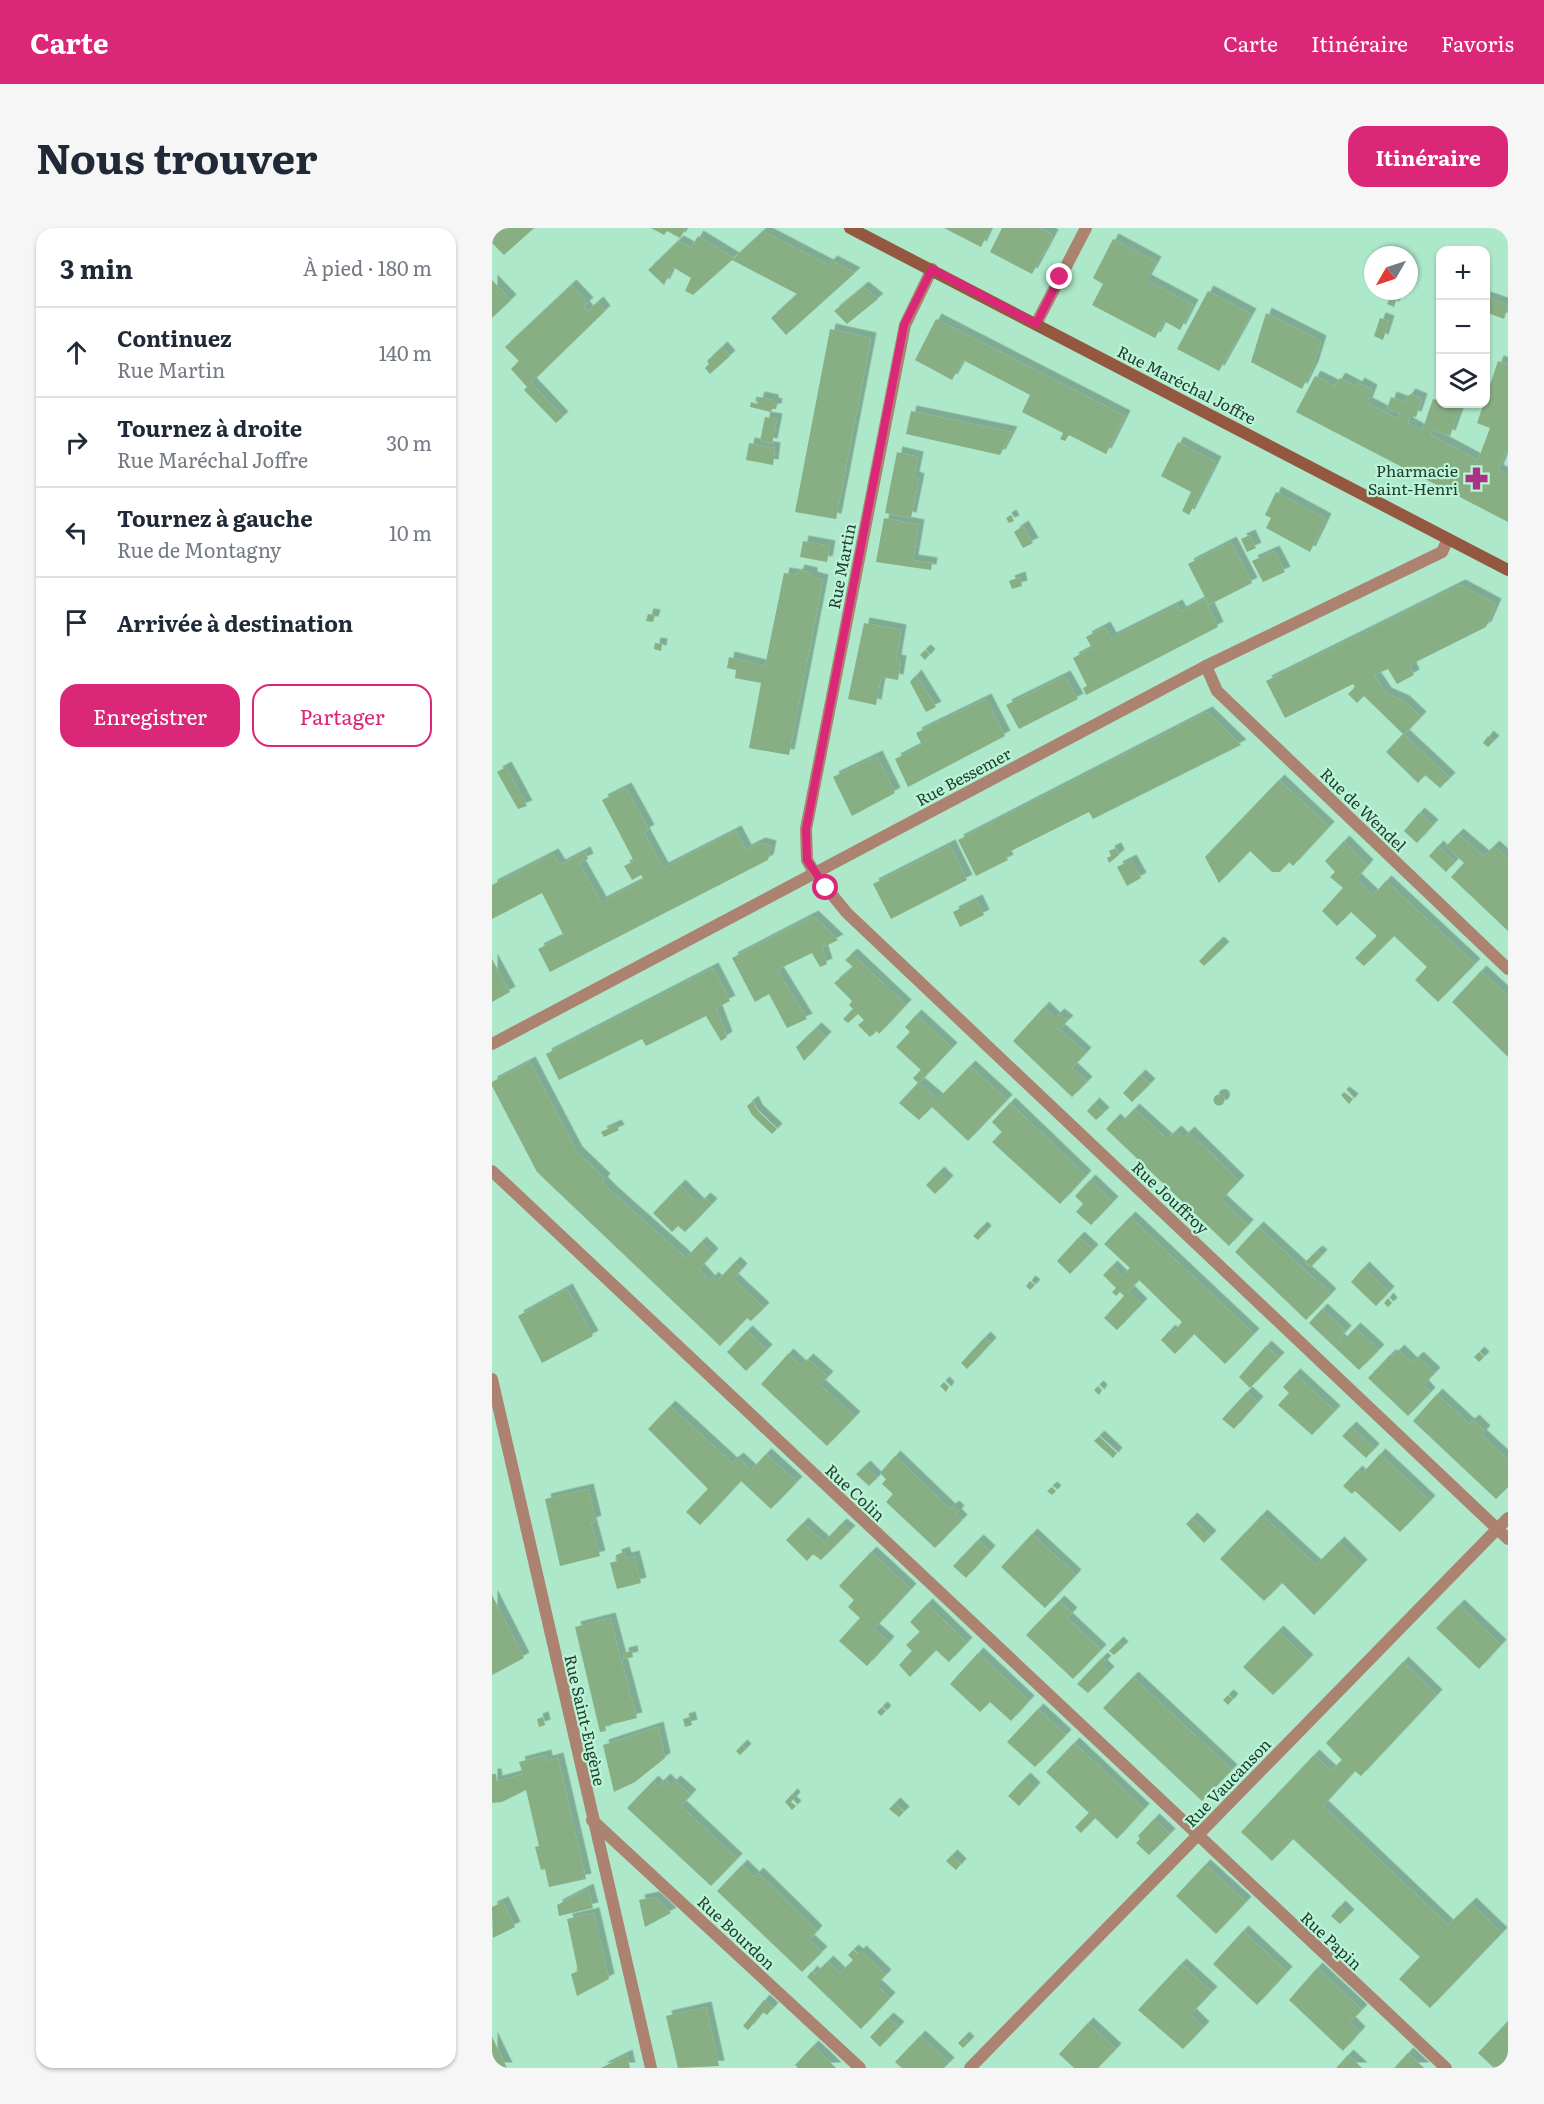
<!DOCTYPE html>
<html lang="fr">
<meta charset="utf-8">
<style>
:root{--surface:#fff;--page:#f6f6f7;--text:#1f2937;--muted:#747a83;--line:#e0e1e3;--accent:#db2777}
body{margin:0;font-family:Literata,serif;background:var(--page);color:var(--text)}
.controls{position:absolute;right:18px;top:18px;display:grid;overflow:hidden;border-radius:12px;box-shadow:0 2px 4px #0004}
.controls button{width:54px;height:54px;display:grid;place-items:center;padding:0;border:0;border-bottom:2px solid var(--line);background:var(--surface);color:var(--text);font:30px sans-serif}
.compass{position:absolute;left:872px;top:18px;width:54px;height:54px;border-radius:50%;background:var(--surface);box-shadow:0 2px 4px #0004;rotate:231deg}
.stop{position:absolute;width:18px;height:18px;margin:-14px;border:4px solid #db2777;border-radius:50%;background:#fff}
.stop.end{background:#db2777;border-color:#fff;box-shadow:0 2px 6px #0008}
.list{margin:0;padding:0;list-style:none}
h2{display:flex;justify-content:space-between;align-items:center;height:78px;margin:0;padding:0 24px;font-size:26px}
h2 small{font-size:20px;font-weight:400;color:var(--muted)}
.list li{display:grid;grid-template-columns:39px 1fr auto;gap:18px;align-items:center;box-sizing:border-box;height:90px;padding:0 24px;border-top:2px solid var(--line)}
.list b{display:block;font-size:22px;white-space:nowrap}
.list p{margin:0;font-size:20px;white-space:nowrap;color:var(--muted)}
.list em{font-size:20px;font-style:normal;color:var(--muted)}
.actions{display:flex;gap:12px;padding:18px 24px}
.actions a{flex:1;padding:14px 0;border:2px solid var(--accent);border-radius:18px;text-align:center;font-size:21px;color:var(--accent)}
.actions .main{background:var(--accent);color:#fff}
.icon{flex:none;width:33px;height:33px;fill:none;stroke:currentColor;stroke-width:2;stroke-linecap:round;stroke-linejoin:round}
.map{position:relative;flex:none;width:1016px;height:1840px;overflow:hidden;border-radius:18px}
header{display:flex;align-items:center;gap:36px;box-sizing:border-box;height:84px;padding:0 30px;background:var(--accent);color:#fff}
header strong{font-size:28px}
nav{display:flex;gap:33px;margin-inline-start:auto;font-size:21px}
.intro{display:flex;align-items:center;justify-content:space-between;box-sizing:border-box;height:144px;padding:0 36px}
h1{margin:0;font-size:42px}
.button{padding:15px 27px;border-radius:18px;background:var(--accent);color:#fff;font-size:21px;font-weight:700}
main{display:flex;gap:36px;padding:0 36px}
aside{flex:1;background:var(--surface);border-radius:18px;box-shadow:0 2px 4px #0004}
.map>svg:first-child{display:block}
.building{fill:#88ae84;filter:url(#shadow)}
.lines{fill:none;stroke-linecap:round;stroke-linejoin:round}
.minor{stroke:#ac8271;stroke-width:12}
.secondary{stroke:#94573f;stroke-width:12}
.route{stroke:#db2777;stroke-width:8}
.labels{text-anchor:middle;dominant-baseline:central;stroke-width:4.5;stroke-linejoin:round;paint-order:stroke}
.street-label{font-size:16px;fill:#243c30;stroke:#baf5d7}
.poi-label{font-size:16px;fill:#243c30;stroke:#baf5d7;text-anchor:end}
</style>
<header>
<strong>Carte</strong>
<nav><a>Carte</a><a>Itinéraire</a><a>Favoris</a></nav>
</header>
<div class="intro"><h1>Nous trouver</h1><a class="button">Itinéraire</a></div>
<main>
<aside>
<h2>3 min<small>À pied · 180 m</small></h2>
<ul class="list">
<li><svg class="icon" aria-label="ahead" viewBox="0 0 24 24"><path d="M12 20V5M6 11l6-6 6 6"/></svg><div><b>Continuez</b><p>Rue Martin</p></div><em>140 m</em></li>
<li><svg class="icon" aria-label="right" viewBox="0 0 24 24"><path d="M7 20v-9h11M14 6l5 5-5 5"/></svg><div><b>Tournez à droite</b><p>Rue Maréchal Joffre</p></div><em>30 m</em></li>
<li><svg class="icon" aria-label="left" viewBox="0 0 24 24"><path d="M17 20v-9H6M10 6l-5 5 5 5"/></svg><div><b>Tournez à gauche</b><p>Rue de Montagny</p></div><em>10 m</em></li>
<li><svg class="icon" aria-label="arrive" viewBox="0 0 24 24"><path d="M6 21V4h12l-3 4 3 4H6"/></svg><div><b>Arrivée à destination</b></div></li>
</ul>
<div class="actions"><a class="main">Enregistrer</a><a>Partager</a></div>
</aside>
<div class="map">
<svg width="1016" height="1840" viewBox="0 0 1016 1840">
<defs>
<filter id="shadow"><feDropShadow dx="5.5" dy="-5.5" stdDeviation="0" flood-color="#0004"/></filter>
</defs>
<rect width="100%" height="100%" fill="#ade8ca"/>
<g class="building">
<polygon points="0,0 42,0 12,27 0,15"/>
<polygon points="159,0 194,0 188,10 175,3 172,7"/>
<polygon points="452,0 498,0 489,19"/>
<polygon points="510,0 548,0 561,7 540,46 498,24"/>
<polygon points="271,3 336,37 340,33 363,45 294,107 279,90 305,66 240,32 201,67 193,63 199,50 181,39 172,57 156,42 186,13 199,20 206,8 242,30"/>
<polygon points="621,11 664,34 654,52 701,77 688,102 672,93 663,110 600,77 611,56 601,50"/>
<polygon points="0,52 19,72 0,90"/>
<polygon points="79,57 96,75 92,78 96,83 106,74 113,83 39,155 71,189 64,195 32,162 35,159 19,141 27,133 13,119"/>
<polygon points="371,59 386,71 355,96 342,83"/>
<polygon points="716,63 759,86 727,143 685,121"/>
<polygon points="898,69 905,70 902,79 895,76"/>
<polygon points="993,69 1016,77 1012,91 993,84"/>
<polygon points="774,85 829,113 821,139 810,161 759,134"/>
<polygon points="888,90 897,93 891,112 882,108"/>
<polygon points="444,91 633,188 614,226 577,207 573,213 568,211 571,205 530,184 538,167 471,132 460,152 423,132"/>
<polygon points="338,101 379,110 344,291 303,284"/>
<polygon points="230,119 238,128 218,146 213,140 217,136 215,133"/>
<polygon points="1006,133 1016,136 1016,225 1013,224 1006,242 1016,247 1016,294 804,184 823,148 843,158 848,150 865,159 867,155 880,162 875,175 906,191 908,185 895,181 899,169 912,174 918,166 930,171 924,189 918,187 916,195 930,203 941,171 944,172 948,162 948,176 968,180 958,208 940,202 939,207 986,232 998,200 985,195"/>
<polygon points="267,169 281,172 281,175 285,176 284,181 280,181 279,184 258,179 259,174 265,176"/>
<polygon points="419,183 520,204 508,227 414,206"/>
<polygon points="273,189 285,191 280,216 268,213"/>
<polygon points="686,214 724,234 697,287 690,283 699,264 669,248"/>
<polygon points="257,215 283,220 281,237 254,232"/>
<polygon points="405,224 426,229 422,249 427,251 419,290 393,285"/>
<polygon points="784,264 834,291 818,324 774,300 779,290 773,287"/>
<polygon points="519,287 522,293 517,295 514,290"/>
<polygon points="392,290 427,297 421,332 440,335 439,342 384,334"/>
<polygon points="531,298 541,315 531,320 522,304"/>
<polygon points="758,307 764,320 755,324 749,311"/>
<polygon points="311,313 338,318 335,334 308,329"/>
<polygon points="739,314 760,355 717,377 696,336"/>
<polygon points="782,323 793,344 771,354 760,333"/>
<polygon points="307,342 320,345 320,349 331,352 297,527 257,520 269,455 243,450 244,442 235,440 237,429 273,438 292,345 305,347"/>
<polygon points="528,349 530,358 520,361 517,353"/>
<polygon points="968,357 1004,376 994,399 918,437 922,447 905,456 896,441 882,447 894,465 912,473 929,489 912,507 872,468 865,475 856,466 863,459 861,456 793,490 774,453"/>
<polygon points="713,371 726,399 594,467 591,460 595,458 581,430 600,420 594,409 613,399 619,410 685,377 689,384"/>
<polygon points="156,386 163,387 161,394 154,393"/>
<polygon points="372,395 409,402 404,432 409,433 406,452 389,449 384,477 356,471"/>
<polygon points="163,415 170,416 169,423 162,421"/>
<polygon points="433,422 438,426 433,432 428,427"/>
<polygon points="424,447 444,479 434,484 418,454"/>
<polygon points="573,448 586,471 527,501 514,477"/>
<polygon points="494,471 513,508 416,559 403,531 430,517 424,505"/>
<polygon points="715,484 749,517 601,591 597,584 513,626 516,632 484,648 466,612"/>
<polygon points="911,506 958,550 948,560 933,547 926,555 894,524"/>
<polygon points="996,508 1002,513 996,519 991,515"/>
<polygon points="385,528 403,565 360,588 341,549"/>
<polygon points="14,539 35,578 26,581 5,544"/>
<polygon points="787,552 837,599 801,638 797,634 788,644 780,644 758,623 727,655 713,629"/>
<polygon points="134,560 157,602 152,605 171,640 244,603 254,622 268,615 279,618 276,632 58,744 46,721 72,708 50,665 0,691 0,657 61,626 68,637 93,624 96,631 87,635 109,674 152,652 149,647 140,652 132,638 142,633 110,572"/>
<polygon points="927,585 941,597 925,615 912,603"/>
<polygon points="966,606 992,628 1002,618 1016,631 1016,703 959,649 972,635 954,618"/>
<polygon points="852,613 876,637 864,651 881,667 894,653 983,736 946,774 923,752 935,739 902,708 872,738 863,730 885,708 859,684 845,698 830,683 851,660 838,649 843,644 833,633"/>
<polygon points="458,617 475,652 399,691 381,656"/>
<polygon points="946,618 963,634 954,644 937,628"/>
<polygon points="624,620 627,627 617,635 615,630 619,628 617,623"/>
<polygon points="639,632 649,650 635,658 625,639"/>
<polygon points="485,672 492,687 468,699 461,684"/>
<polygon points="321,688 346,712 330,720 335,736 328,739 320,725 285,742 315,791 295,800 277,766 263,774 240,730"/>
<polygon points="726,714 732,719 712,738 707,733"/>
<polygon points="360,726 414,777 387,806 385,803 378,809 366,797 372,792 366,786 356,795 351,791 361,781 357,777 360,773 342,755 361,739 353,732"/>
<polygon points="0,731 18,764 0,774"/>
<polygon points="221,740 238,773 224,780 235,809 229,813 214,788 154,818 150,811 67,852 54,826"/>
<polygon points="989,743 1016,768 1016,829 960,774"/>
<polygon points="552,779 563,790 567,786 576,793 567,801 594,825 580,840 595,854 580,869 521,813"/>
<polygon points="424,787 460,820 427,855 446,871 478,838 515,872 476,913 440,879 427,892 407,875 426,855 421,850 429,842 404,819 418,804 413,799"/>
<polygon points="324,800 334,809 312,833 304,819"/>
<polygon points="38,834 85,924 113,951 110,954 120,964 194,1030 209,1014 221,1026 207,1041 218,1053 221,1049 225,1053 243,1034 250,1041 241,1051 272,1080 259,1093 255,1090 228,1118 45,944 0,858 0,854"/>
<polygon points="648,847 658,856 640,874 631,865"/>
<polygon points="852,864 861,871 857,876 849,867"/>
<circle cx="727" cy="872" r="5.5"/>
<polygon points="261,873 265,882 285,901 280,906 260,887 255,878"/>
<polygon points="518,875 594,948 568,976 500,914 510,904 500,894"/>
<polygon points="602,875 612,885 604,892 595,883"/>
<polygon points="642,881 675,911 684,903 691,910 697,904 747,953 729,972 756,997 737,1018 614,901 623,891 628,896"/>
<polygon points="124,897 127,902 112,909 109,904"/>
<polygon points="447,944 456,953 443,966 434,957"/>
<polygon points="598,952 621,974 599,997 584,984 591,976 583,968"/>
<polygon points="188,957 207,976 213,970 220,976 193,1004 186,998 180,1004 161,985"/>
<polygon points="638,989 762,1106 733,1136 702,1106 683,1126 669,1112 678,1102 681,1105 690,1094 647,1052 637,1063 650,1076 625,1102 612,1090 632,1068 628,1064 624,1068 620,1064 624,1060 611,1047 620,1038 630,1048 638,1040 612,1016"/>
<polygon points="490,999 494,1003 486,1012 481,1008"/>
<polygon points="766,999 839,1066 814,1092 743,1024"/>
<polygon points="587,1009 601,1022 578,1046 565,1033"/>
<polygon points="825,1023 830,1027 819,1039 813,1034"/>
<polygon points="872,1039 897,1064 884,1078 859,1054"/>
<polygon points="538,1053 543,1057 538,1062 534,1058"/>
<polygon points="75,1061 101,1108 50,1135 26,1088"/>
<polygon points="896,1070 900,1075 896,1079 892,1075"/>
<polygon points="830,1081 854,1103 847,1111 850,1114 863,1100 887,1122 867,1142 817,1095"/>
<polygon points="255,1103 275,1122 254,1143 235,1124"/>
<polygon points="493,1109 499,1115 475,1141 469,1135"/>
<polygon points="774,1118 787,1130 758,1160 747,1149"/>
<polygon points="907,1122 920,1135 926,1129 943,1145 931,1157 938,1165 916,1188 876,1150 898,1127 901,1128"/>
<polygon points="987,1124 992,1129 987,1134 982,1129"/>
<polygon points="296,1126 309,1138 316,1131 336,1149 328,1157 363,1189 335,1218 269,1156"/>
<polygon points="803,1146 843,1183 820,1207 786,1177 797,1165 791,1159"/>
<polygon points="452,1154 457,1159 454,1164 448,1158"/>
<polygon points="606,1158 610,1162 607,1167 602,1162"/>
<polygon points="755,1164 766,1174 742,1201 730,1191"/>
<polygon points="945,1166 977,1196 982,1192 993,1203 989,1207 1016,1232 1016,1259 1004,1271 921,1193"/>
<polygon points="178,1178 240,1235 246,1230 259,1242 274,1226 305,1254 279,1281 249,1253 208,1297 194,1284 216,1261 156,1201"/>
<polygon points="859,1199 882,1221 874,1230 850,1208"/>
<polygon points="607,1208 625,1225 621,1230 602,1213"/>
<polygon points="888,1226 938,1273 908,1304 863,1263 860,1266 851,1258 865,1243 869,1247"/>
<polygon points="403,1228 458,1281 462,1278 467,1283 464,1286 470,1292 443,1320 394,1274 401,1266 390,1256 394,1251 388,1245"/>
<polygon points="373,1238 385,1250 377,1258 364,1246"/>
<polygon points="560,1259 564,1263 560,1267 555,1263"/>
<polygon points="96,1261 104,1293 99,1295 108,1328 68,1338 53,1271"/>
<polygon points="770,1287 824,1337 847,1314 870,1337 822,1387 790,1355 772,1373 728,1331"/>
<polygon points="700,1290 719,1308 712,1315 694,1296"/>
<polygon points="311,1295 332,1314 349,1296 358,1303 329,1332 321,1326 315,1333 294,1312"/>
<polygon points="540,1306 584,1347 553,1380 509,1339"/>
<polygon points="486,1312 498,1323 474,1350 461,1338"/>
<polygon points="132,1324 134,1330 142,1328 149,1355 125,1361 118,1335 125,1333 124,1327"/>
<polygon points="379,1324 419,1361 382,1401 397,1414 375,1438 347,1413 368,1390 356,1379 362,1372 347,1358"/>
<polygon points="0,1367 32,1430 0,1447"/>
<polygon points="567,1373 580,1385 575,1390 609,1422 581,1451 534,1407"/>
<polygon points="435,1376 475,1415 457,1434 444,1422 418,1449 407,1437 420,1423 414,1417 428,1404 418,1394"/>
<polygon points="967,1377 1009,1417 987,1441 944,1400"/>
<polygon points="118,1390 145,1490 113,1498 114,1503 108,1504 83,1399"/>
<polygon points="786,1403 816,1432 781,1467 751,1439"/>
<polygon points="626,1414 631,1419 622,1427 617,1423"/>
<polygon points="140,1423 141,1429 132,1431 131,1425"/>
<polygon points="486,1425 537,1473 519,1493 498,1474 488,1484 458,1456"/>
<polygon points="610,1430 614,1433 610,1437 617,1444 596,1465 585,1456"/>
<polygon points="911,1434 945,1467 869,1548 863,1543 831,1578 956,1697 979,1675 1010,1705 938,1780 907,1751 928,1729 884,1688 801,1611 780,1633 749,1604 822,1527 839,1543 850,1532 834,1515"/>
<polygon points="641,1449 740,1542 710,1573 611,1480"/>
<polygon points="736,1467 741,1471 736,1477 731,1472"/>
<polygon points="390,1479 394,1483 389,1488 385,1484"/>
<polygon points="546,1481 574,1507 543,1539 515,1514"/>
<polygon points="51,1489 53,1497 47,1499 45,1491"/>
<polygon points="198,1489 200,1497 193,1499 191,1491"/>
<polygon points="166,1499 173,1530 143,1554 122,1564 111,1517"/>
<polygon points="582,1515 652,1581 625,1611 603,1590 589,1605 583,1599 597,1585 554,1544"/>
<polygon points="250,1517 254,1521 248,1527 244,1523"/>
<polygon points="54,1527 55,1533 66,1530 94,1651 57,1659 53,1641 49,1642 43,1619 47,1618 34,1562 10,1574 0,1575 0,1546 4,1546 5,1553 31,1546 27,1534"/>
<polygon points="533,1550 543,1560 527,1578 516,1568"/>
<polygon points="173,1551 179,1557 183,1553 199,1567 189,1578 245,1631 219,1658 135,1580 161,1553 166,1558"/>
<polygon points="300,1566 303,1569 299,1574 304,1578 300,1582 293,1574"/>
<polygon points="403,1575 412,1584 407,1589 397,1581"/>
<polygon points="662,1591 678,1606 657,1627 644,1615 648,1611 646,1608"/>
<polygon points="460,1627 469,1636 464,1642 454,1633"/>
<polygon points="250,1637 262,1649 266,1645 325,1703 317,1712 330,1724 310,1744 225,1663"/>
<polygon points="713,1637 754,1674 724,1706 684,1668"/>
<polygon points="96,1661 101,1680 67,1688 65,1677"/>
<polygon points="162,1669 179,1685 153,1699 147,1672"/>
<polygon points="11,1674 23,1699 1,1710 0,1679"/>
<polygon points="848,1678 857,1687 848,1696 839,1688"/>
<polygon points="102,1685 117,1751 85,1768 79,1746 86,1743 75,1691"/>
<polygon points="751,1703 795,1744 765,1777 721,1736"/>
<polygon points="361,1722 366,1726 369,1723 394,1747 384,1757 398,1770 369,1801 315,1749 320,1743 323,1746 336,1733 348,1745 361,1732 356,1727"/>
<polygon points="689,1736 720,1764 699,1786 712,1799 691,1821 646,1782"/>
<polygon points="825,1740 870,1782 858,1794 868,1804 851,1823 797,1772"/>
<polygon points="272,1772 281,1780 275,1787 271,1784 256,1802 251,1798"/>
<polygon points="214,1779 227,1838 186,1840 174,1788"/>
<polygon points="396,1790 407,1799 388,1819 378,1809"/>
<polygon points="1016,1793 1016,1840 1002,1840 986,1825"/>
<polygon points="596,1795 624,1821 606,1840 582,1840 567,1826"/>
<polygon points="428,1808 457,1835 452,1840 410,1840 403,1834"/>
<polygon points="0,1809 15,1840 0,1840"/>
<polygon points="472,1809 477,1814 471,1820 466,1815"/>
<polygon points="321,1818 333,1829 344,1840 306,1840 303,1837"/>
<polygon points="916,1825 932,1840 902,1840"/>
<polygon points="135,1827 138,1840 109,1840"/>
<polygon points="856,1827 870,1840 844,1840"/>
</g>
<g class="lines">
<g class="minor">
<polyline points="440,41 413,97 314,601 315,632 323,646 355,685 1016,1311"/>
<polyline points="544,96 594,0"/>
<polyline points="714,438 725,463 1016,741"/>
<polyline points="0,816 714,438 950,324 956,311"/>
<polyline points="0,943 954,1840"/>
<polyline points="0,1151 159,1840"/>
<polyline points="100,1592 368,1840"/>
<polyline points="478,1840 1016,1290"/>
</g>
<polyline class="secondary" points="358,0 1016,342"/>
</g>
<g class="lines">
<polyline class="route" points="334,660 315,632 314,601 412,97 440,41 544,96 568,49"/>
</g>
<defs>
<symbol id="pharmacy-bare" viewBox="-9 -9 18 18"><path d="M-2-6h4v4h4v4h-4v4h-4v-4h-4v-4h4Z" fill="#aa3185" stroke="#baf5d7" stroke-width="2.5" paint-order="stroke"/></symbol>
</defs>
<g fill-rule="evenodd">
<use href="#pharmacy-bare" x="968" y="234" width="33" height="33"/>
</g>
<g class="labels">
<g class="street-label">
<text transform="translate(695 156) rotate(27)">Rue Maréchal Joffre</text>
<text transform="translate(349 338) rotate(-79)">Rue Martin</text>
<text transform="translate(471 548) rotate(-28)">Rue Bessemer</text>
<text transform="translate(872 581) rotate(44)">Rue de Wendel</text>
<text transform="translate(679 969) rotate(43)">Rue Jouffroy</text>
<text transform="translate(364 1264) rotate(43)">Rue Colin</text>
<text transform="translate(94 1492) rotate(77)">Rue Saint-Eugène</text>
<text transform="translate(735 1554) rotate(-46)">Rue Vaucanson</text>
<text transform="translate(245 1704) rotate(43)">Rue Bourdon</text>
<text transform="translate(840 1712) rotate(43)">Rue Papin</text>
</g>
<g class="poi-label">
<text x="966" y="242">Pharmacie<tspan x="966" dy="18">Saint-Henri</tspan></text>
</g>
</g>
</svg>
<div class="controls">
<button>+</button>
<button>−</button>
<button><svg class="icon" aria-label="layers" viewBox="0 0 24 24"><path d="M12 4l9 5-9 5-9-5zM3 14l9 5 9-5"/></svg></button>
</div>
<svg class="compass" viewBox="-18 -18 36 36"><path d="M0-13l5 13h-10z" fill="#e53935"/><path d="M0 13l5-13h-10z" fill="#747a83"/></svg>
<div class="stop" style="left:334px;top:660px"></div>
<div class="stop end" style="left:568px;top:49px"></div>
</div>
</main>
